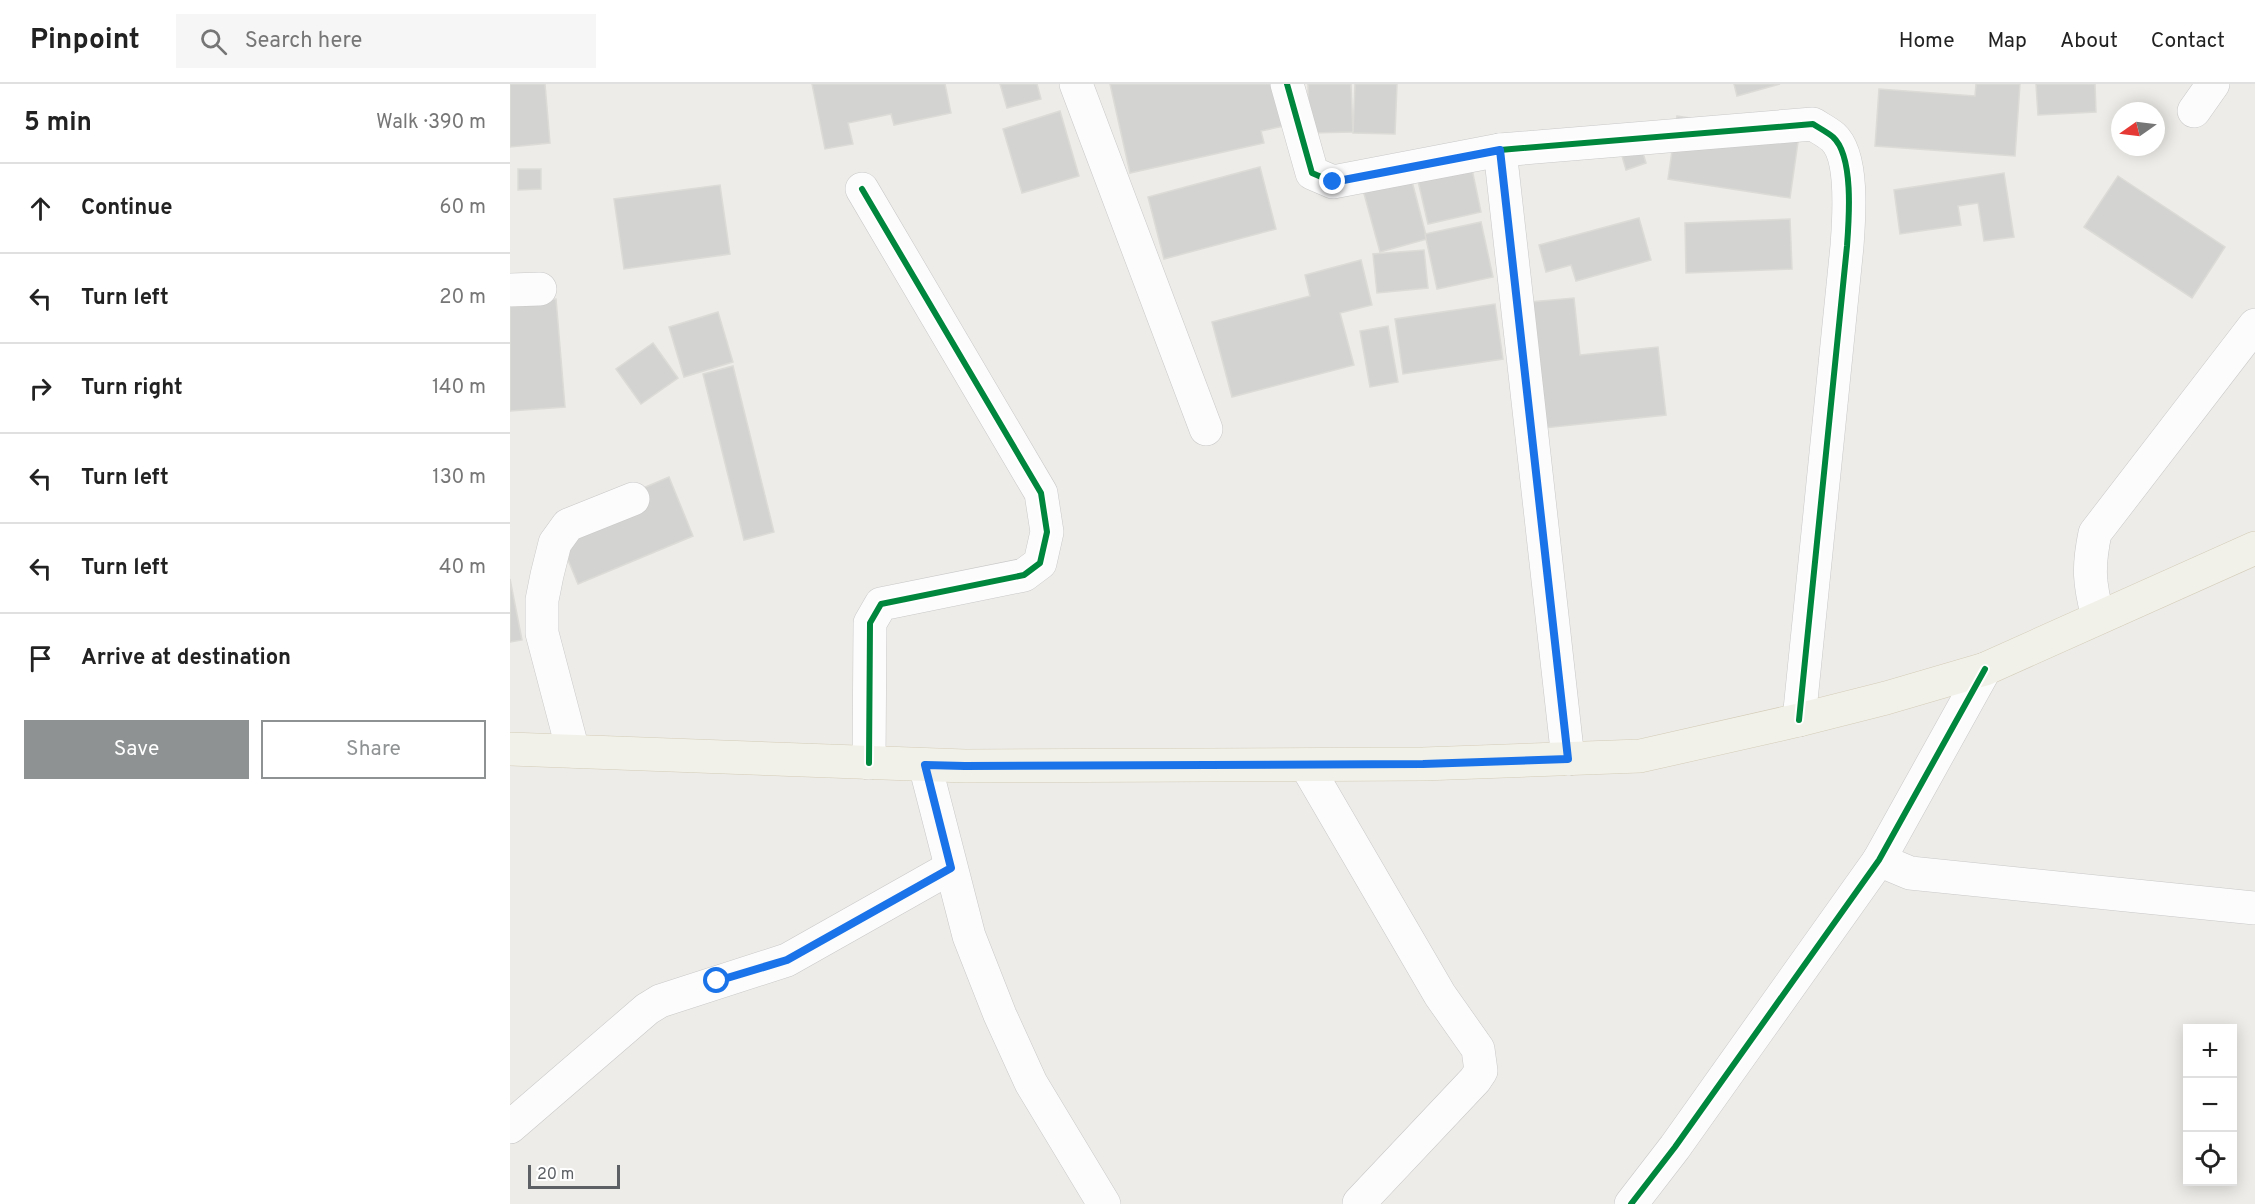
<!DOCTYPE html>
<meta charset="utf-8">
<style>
:root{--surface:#fff;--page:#f6f6f6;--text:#222;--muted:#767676;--line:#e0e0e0;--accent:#8f9293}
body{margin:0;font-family:Overpass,sans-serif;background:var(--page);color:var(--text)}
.controls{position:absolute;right:18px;bottom:18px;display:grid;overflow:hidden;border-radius:0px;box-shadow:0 3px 15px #0003}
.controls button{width:54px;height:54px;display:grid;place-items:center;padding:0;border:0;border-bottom:2px solid var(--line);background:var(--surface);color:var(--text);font:30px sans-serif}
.compass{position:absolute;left:1601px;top:18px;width:54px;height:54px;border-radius:50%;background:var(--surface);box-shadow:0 3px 15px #0003;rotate:256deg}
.scale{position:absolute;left:18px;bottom:15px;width:92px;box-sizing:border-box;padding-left:6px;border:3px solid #5d6165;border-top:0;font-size:16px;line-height:21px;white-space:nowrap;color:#5d6165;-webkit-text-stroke:4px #fff;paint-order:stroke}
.stop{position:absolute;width:18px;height:18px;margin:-14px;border:4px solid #1a73e8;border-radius:50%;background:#fff}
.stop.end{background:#1a73e8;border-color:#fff;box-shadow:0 2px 6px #0008}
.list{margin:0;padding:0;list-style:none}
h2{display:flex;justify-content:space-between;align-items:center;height:78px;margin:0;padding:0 24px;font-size:26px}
h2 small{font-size:20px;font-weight:400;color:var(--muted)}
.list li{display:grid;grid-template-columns:39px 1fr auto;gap:18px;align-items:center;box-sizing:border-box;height:90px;padding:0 24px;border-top:2px solid var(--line)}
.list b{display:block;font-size:22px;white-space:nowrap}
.list em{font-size:20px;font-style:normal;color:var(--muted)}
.actions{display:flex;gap:12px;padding:18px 24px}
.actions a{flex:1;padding:14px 0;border:2px solid var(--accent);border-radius:0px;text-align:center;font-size:21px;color:var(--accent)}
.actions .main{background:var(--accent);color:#fff}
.icon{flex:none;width:33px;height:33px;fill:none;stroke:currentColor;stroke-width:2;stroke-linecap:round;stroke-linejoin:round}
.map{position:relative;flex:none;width:1745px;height:1120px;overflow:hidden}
header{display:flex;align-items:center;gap:36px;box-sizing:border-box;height:84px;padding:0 30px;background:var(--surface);border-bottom:2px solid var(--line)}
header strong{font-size:28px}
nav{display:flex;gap:33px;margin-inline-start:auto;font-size:21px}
.search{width:420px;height:54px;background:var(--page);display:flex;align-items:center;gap:15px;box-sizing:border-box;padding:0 21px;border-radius:0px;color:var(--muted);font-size:22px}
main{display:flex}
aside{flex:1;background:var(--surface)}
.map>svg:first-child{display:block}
.building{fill:#d3d3d1;stroke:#dcdbd7;stroke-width:1.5}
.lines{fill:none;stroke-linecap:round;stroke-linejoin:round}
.minor-casing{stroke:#c9c8c8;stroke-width:34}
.major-casing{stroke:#d3ccb8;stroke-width:34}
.minor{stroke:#fcfcfc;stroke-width:33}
.major{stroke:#f2f1e9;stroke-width:33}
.cycleway-casing{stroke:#fff;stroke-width:10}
.cycleway{stroke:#00873e;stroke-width:6}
.route{stroke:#1a73e8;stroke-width:8}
</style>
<header>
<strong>Pinpoint</strong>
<div class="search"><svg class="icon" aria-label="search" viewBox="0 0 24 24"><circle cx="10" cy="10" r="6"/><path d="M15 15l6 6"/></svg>Search here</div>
<nav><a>Home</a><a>Map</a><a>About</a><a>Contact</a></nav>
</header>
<main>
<aside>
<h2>5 min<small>Walk · 390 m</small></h2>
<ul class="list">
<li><svg class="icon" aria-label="ahead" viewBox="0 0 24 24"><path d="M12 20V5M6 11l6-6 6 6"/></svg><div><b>Continue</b></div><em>60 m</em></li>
<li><svg class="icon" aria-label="left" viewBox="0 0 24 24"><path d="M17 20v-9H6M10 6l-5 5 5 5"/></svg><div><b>Turn left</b></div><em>20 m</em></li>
<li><svg class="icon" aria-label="right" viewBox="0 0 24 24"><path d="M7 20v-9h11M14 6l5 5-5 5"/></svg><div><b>Turn right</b></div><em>140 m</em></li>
<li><svg class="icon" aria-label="left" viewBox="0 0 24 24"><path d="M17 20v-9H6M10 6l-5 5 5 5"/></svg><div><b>Turn left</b></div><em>130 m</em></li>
<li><svg class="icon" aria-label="left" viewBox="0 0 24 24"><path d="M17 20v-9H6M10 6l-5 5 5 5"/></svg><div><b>Turn left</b></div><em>40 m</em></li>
<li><svg class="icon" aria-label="arrive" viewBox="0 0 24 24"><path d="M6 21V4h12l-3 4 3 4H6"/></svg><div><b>Arrive at destination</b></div></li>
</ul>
<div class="actions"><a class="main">Save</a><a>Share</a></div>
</aside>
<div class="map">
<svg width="1745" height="1120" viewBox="0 0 1745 1120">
<rect width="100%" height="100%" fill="#edece8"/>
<g class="building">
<polygon points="0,0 35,0 40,59 0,63"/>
<polygon points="302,0 435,0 441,29 384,41 381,30 338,39 343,60 315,65"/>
<polygon points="490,0 527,0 531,15 497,24"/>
<polygon points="600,0 764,0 774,42 751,47 754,59 620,89"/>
<polygon points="798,0 841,0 843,48 799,49"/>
<polygon points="845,0 887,0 885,50 843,49"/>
<polygon points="1224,0 1270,0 1227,12"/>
<polygon points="1466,0 1510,0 1505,72 1365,62 1369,5 1465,12"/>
<polygon points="1526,0 1585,0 1586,28 1528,31"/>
<polygon points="550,27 569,92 512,109 493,45"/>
<polygon points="1167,32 1289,51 1280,114 1158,95"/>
<polygon points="1128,52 1136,79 1116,86 1108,58"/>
<polygon points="959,71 971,128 918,140 905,84"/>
<polygon points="898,82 917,155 870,168 850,95"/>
<polygon points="750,83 766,145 654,175 638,113"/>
<polygon points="8,85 31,85 31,105 8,106"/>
<polygon points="1494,89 1504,153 1474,157 1468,119 1448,122 1451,141 1390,150 1384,106"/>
<polygon points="1608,92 1715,163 1682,214 1574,143"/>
<polygon points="210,101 220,170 114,185 104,115"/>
<polygon points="1129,134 1141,176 1066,197 1061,181 1036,188 1029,161"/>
<polygon points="1280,135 1282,185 1176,189 1175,139"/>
<polygon points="971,138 983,193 927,205 915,150"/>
<polygon points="914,166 918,204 867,209 863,170"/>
<polygon points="851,176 862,221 830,229 844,281 722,313 702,238 800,212 795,191"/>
<polygon points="1064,214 1070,271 1148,263 1156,331 1034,344 1020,218"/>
<polygon points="46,215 55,323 0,327 0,218"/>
<polygon points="985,220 993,275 893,290 885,235"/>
<polygon points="208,228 223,278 174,293 159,243"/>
<polygon points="878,242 888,298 860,303 850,247"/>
<polygon points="143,259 168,294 131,320 106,285"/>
<polygon points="223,282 264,448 234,456 193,290"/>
<polygon points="159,393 183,452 68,500 44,442"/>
<polygon points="0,495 12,556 0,558"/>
</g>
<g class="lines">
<defs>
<g id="minor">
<polyline points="566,0 696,345"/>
<path d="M777,0L802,89L823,98L990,66L1303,40C1309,44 1317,48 1323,53C1344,72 1339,135 1337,162L1289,636"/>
<polyline points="1684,27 1703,0"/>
<polyline points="990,66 1058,675"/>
<polyline points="352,105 531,409 537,448 530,479 514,491 371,520 360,539 359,679"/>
<polyline points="0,206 30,205"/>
<path d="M1588,533C1579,499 1578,483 1585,449L1745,241"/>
<polyline points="63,667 32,549 32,516 37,491 45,459 58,441 123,415"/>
<polyline points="415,681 459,852 490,931 521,999 594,1120"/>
<polyline points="796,681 930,911 968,965 971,987 965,996 849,1119"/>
<polyline points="1369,776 1400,789 1745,824"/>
<polyline points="0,1043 137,925 150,917 277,876 440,784"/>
<polyline points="1121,1120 1165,1063 1369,776 1475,585"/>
</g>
<polyline id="major" points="0,665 455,682 913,680 1130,672 1289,636 1376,614 1475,585 1745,464"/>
</defs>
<use href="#minor" class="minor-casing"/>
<use href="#major" class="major-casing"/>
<use href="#minor" class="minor"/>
<use href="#major" class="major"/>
<defs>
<g id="cycleway">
<path d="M777,0L802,89L823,98L990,66L1303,40C1309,44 1317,48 1323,53C1344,72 1339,135 1337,162L1289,636"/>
<polyline points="352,105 531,409 537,448 530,479 514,491 371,520 360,539 359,679"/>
<polyline points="1121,1120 1165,1063 1369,776 1475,585"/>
</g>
</defs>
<use href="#cycleway" class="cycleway-casing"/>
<use href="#cycleway" class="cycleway"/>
</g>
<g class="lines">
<polyline class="route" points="207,897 277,876 441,784 415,681 455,682 913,680 1058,675 990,66 823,98"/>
</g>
</svg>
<div class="controls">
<button>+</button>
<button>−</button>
<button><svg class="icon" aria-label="locate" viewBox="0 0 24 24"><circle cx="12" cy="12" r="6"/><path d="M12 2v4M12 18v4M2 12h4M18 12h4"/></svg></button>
</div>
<svg class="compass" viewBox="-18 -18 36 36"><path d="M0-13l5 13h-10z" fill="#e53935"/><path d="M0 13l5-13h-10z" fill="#767676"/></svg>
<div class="scale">20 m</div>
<div class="stop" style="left:207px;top:897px"></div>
<div class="stop end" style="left:823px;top:98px"></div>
</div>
</main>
